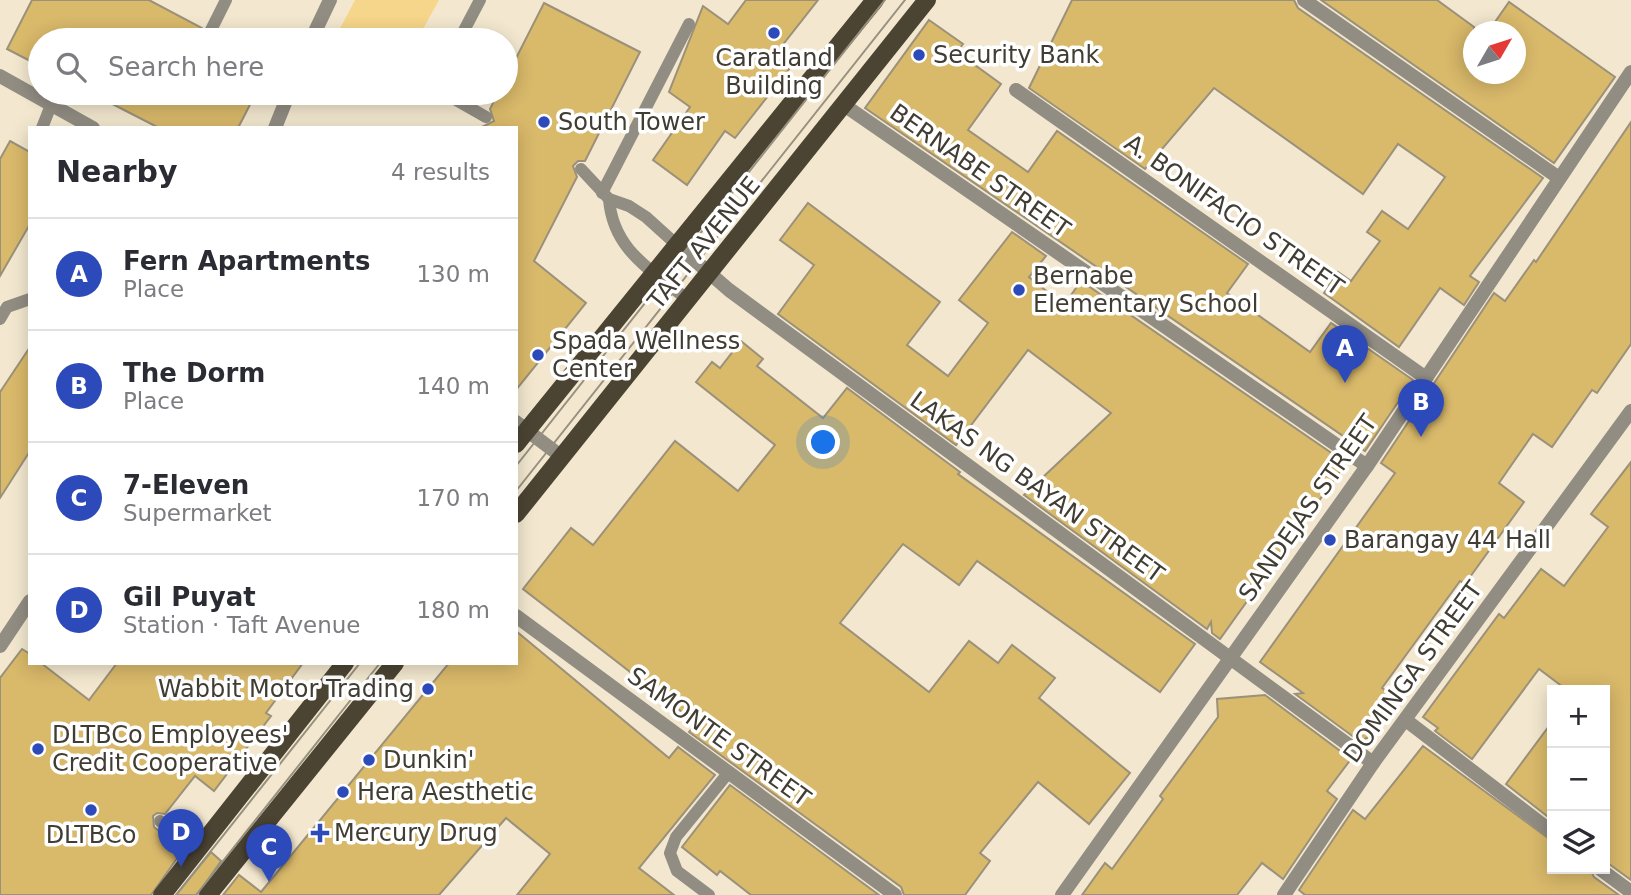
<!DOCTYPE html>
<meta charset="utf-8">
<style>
:root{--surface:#fff;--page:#f7f7f7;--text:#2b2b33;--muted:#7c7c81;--line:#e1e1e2;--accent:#2c4aba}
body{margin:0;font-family:"DejaVu Sans",sans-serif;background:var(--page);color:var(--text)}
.controls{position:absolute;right:21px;bottom:21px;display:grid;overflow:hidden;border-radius:0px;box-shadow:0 4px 18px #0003}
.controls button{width:63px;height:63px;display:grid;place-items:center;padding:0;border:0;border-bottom:2px solid var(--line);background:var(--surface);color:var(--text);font:35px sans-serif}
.compass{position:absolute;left:1463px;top:21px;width:63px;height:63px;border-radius:50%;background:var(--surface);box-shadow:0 4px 18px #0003;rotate:51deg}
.you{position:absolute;left:824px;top:443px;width:24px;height:24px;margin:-18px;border:5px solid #fff;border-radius:50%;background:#1a73e8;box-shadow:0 0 0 10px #1a73e833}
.badge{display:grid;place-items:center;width:46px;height:46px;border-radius:50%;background:var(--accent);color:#fff;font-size:23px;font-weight:700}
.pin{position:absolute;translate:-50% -58px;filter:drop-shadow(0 2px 4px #0008)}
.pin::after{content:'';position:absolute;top:37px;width:24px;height:21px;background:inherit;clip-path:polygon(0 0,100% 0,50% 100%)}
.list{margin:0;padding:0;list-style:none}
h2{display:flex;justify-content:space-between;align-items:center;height:91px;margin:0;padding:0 28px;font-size:30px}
h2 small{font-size:23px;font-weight:400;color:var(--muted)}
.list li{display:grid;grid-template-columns:46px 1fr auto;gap:21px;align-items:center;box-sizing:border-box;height:112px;padding:0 28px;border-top:2px solid var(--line)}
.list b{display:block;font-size:26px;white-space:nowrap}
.list p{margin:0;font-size:23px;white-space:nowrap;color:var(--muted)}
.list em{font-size:23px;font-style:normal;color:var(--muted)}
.icon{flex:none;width:38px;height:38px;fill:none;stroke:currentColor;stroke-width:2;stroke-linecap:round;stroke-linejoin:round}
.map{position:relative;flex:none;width:1631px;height:895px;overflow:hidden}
.search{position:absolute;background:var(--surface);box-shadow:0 4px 18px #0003;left:28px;top:28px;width:490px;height:77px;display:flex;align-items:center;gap:18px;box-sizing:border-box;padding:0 24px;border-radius:38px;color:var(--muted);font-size:26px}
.panel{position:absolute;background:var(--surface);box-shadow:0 4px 18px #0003;left:28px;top:126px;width:490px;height:539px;border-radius:0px}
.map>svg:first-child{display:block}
.green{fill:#f6d68a}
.building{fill:#d9b96a;stroke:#9b917a;stroke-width:2}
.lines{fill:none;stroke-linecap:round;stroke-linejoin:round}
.service{stroke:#928d83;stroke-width:12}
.minor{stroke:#928d83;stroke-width:14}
.tertiary{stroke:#928d83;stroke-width:14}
.primary{stroke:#4b4433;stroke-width:18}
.tram{stroke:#98907f;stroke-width:2}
.poi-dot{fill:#2c4aba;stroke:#fff;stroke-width:2.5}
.labels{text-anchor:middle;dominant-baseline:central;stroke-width:7;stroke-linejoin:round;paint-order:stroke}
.poi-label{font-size:24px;fill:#413d33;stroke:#fff;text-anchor:start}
.street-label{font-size:24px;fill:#413d33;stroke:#fff}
</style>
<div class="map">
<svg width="1631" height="895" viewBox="0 0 1631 895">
<rect width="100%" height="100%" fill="#f3e8cf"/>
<polygon class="green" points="355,0 439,0 417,40 334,40"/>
<g class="building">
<polygon points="32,0 149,0 202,28 202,36 208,40 40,40 40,66 7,49"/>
<polygon points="746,0 818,0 774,56 790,68 735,138 725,131 687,185 653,160 690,107 669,92 703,6 728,24"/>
<polygon points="1072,0 1294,0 1298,8 1543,178 1470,276 1479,282 1464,305 1440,288 1399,347 1324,293 1338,272 1351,281 1380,241 1367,232 1382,211 1408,229 1445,177 1398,144 1363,194 1214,88 1145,169 1029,88"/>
<polygon points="1321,0 1437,0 1474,27 1474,74 1516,74 1516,32 1488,32 1509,2 1615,77 1554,163"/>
<polygon points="544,3 640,52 585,161 578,161 573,166 577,177 534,261 586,303 516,390 516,128 480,128 494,121 490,109 498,93 506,93 506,78"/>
<polygon points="929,20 963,44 957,52 1001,84 968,130 1028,172 1057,131 1248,264 1227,293 1310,352 1331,323 1413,380 1365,451 865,108"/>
<polygon points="91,93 256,93 238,128 159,128"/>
<polygon points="1631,122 1631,344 1597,393 1592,390 1552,447 1533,434 1499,483 1524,502 1465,584 1460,581 1382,688 1397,699 1369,739 1366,738 1362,743 1295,694 1303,693 1260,662 1395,473 1381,463 1494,293 1505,301 1534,260 1536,262"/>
<polygon points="10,141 30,152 30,224 0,276 0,159"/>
<polygon points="808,203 940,302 907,345 948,376 988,323 959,300 1012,232 1046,256 1029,277 1064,305 1081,281 1346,463 1220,639 1212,633 1211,622 1207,629 1024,495 1111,413 1028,350 956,445 778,314 814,265 780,240"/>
<polygon points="741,341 763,359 757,366 823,418 847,388 960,472 958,474 1195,644 1160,692 977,561 959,585 903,544 840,623 929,692 969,641 998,663 1012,645 1055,678 1039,698 1130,773 1089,824 1038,782 980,853 990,861 965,895 904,895 901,887 689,732 696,723 523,589 571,528 593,545 675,441 738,491 775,445 696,382 712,362 720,368"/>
<polygon points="30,347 30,451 0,498 0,392"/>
<polygon points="1631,462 1631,880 1605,861 1605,690 1567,690 1539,669 1472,759 1435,731 1438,728 1423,717 1499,614 1504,618 1541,569 1564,586 1608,527 1591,514"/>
<polygon points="516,631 669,758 678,747 715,775 639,868 674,895 517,895 550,854 506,818 439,895 223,895 239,875 261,892 449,663 516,663"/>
<polygon points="22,649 30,654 30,663 41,663 89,700 117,663 303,663 266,713 271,716 214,791 195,776 165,814 157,813 153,816 154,827 183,850 151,895 0,895 0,678"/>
<polygon points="1265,695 1351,759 1327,791 1337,799 1283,879 1262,863 1237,895 1082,895 1105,863 1112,869 1163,799 1160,796 1218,717 1217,699"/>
<polygon points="1552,722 1552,820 1506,784"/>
<polygon points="1423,746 1552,841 1552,869 1590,869 1594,877 1619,895 1305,895 1299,890 1353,810 1365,819"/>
<polygon points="730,785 879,895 751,895 720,871 717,875 682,847"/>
<polygon points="211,852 221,861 197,895 176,895"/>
</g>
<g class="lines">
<g class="service">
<polyline points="210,32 226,0"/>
<polyline points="459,40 480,0"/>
<polyline points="444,93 486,117"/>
<polyline points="42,128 51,105"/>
<polyline points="581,169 609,199 629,206 646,217 677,245"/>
<polyline points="602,193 689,24"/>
<path d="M609,199C613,251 652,270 689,301"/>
<polyline points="0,319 7,307 30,299"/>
<polyline points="160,821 198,850"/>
<polyline points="709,895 677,871 670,853 676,837 729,772"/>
</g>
<g class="minor">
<polyline points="1304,0 1559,178"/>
<polyline points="0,76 93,128"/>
<polyline points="1016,90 1426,378"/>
<polyline points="844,105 1367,466"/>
<polyline points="677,245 729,290 1373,763"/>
<polyline points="516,422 562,457"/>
<polyline points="516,616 895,895"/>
<polyline points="1407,721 1552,832"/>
<polyline points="1600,869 1631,892"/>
<polyline points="1062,895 1367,466 1631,72"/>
<polyline points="1284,895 1373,763 1631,411"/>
</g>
<g class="tertiary">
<polyline points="311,40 330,0"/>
<polyline points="275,128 289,93"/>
<polyline points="0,646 30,601"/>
</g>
<g class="primary">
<polyline points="516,444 875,0"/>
<polyline points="516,514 927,0"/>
<polyline points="162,895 345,663"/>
<polyline points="208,895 395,663"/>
</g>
<g class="tram">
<polyline points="516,466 885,0"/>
<polyline points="516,491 905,0"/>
<polyline points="176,895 360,663"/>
<polyline points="196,895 380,663"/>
</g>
</g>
<g class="poi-dot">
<circle cx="774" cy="33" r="7"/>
<circle cx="919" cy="55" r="7"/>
<circle cx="544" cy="122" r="7"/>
<circle cx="1019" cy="290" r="7"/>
<circle cx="538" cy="355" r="7"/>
<circle cx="1330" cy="540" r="7"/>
<circle cx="428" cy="689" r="7"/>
<circle cx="38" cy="749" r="7"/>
<circle cx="369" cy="760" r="7"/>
<circle cx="343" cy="792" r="7"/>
<circle cx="91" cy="810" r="7"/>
<path d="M316.5 822.5h7v7h7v7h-7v7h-7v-7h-7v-7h7z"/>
</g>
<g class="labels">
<g class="poi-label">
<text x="933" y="55">Security Bank</text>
<text x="774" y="58" text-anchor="middle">Caratland<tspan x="774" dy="28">Building</tspan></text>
<text x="558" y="122">South Tower</text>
<text x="1033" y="276">Bernabe<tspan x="1033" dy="28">Elementary School</tspan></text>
<text x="552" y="341">Spada Wellness<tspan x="552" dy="28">Center</tspan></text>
<text x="1344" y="540">Barangay 44 Hall</text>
<text x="414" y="689" text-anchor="end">Wabbit Motor Trading</text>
<text x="52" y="735">DLTBCo Employees'<tspan x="52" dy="28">Credit Cooperative</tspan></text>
<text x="383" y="760">Dunkin'</text>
<text x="357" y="792">Hera Aesthetic</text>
<text x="334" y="833">Mercury Drug</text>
<text x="91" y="835" text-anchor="middle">DLTBCo</text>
</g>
<g class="street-label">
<text transform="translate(980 171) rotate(35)">BERNABE STREET</text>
<text transform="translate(1234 215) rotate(35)">A. BONIFACIO STREET</text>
<text transform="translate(704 243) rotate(-51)">TAFT AVENUE</text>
<text transform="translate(1037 487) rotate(36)">LAKAS NG BAYAN STREET</text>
<text transform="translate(1308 508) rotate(-55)">SANDEJAS STREET</text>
<text transform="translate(1413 672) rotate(-54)">DOMINGA STREET</text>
<text transform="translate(719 737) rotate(36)">SAMONTE STREET</text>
</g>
</g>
</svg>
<div class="controls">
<button>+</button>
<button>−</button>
<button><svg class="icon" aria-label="layers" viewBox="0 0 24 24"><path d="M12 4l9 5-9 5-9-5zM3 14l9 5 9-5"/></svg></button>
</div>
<svg class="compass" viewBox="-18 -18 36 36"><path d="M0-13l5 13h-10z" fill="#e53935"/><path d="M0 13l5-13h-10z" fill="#7c7c81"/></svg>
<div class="you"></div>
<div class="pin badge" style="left:1345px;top:383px">A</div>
<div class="pin badge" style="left:1421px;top:437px">B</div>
<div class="pin badge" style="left:269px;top:882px">C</div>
<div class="pin badge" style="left:181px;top:867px">D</div>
<div class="search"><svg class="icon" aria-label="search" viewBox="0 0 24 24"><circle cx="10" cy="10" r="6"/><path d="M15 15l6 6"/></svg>Search here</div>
<section class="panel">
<h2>Nearby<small>4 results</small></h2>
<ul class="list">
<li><span class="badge">A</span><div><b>Fern Apartments</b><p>Place</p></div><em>130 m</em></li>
<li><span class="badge">B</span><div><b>The Dorm</b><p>Place</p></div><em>140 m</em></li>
<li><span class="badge">C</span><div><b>7-Eleven</b><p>Supermarket</p></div><em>170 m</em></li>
<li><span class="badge">D</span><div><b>Gil Puyat</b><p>Station · Taft Avenue</p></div><em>180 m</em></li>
</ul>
</section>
</div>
